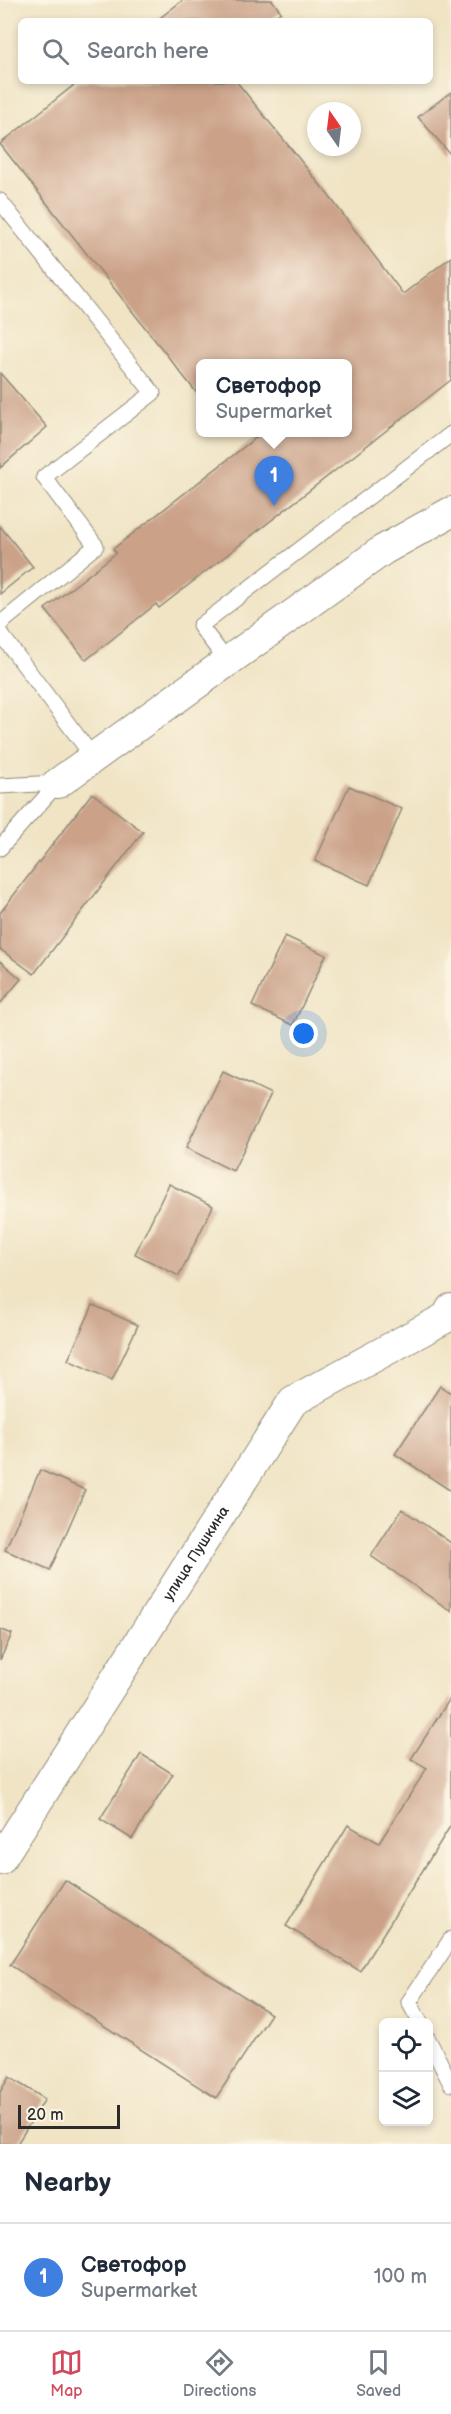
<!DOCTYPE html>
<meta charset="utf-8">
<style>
:root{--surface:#fff;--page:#f2f2f3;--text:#1f2937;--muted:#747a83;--line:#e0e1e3;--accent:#d1495b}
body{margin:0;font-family:"Balsamiq Sans",sans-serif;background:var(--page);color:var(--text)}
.controls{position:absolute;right:18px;bottom:18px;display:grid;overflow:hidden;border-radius:9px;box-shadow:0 3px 9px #0003}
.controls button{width:54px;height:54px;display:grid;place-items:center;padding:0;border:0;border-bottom:2px solid var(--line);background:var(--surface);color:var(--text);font:30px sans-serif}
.compass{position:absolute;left:307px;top:102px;width:54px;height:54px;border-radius:50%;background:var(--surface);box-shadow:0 3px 9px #0003;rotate:346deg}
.scale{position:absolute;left:18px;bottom:15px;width:102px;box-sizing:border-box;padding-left:6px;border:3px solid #2b2b2b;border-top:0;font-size:16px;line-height:21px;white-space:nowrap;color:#2b2b2b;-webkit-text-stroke:4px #fcf5e5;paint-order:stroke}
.you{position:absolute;left:304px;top:1034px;width:21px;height:21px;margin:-15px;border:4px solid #fff;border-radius:50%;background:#1a73e8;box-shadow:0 0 0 9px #1a73e833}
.badge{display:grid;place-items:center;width:39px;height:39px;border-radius:50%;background:var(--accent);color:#fff;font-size:20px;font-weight:700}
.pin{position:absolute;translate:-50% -50px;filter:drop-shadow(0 2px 3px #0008)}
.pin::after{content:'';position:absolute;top:32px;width:21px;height:18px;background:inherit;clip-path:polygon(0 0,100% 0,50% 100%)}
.popup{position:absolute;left:196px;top:359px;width:156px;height:78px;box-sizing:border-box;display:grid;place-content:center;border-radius:9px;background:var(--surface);filter:drop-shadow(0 2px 4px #0005);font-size:20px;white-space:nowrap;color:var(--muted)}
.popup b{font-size:22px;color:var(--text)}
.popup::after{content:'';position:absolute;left:50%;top:100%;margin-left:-12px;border:12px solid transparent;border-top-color:var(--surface)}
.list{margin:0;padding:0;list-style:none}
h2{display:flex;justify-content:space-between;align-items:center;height:78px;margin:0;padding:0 24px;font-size:26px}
h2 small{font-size:20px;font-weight:400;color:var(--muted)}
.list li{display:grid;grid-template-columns:39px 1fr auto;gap:18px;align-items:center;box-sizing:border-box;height:108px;padding:0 24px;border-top:2px solid var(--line)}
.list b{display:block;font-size:22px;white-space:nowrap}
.list p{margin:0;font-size:20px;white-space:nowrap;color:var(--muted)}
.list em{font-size:20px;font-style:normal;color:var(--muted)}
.icon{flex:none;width:33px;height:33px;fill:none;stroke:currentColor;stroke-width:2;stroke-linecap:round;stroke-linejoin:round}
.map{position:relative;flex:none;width:451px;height:2144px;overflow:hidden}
.search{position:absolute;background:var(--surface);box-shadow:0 3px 9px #0003;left:18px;right:18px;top:18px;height:66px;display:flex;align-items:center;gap:15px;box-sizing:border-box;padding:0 21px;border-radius:9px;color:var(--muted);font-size:22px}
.sheet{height:186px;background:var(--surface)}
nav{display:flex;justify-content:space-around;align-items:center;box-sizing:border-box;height:84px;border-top:2px solid var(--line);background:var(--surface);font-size:16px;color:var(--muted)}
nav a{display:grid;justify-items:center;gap:3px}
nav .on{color:var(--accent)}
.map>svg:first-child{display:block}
.building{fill:#cba188}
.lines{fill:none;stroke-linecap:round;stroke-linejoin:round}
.lane-casing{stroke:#8e8878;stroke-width:17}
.street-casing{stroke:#8e8878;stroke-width:32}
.lane{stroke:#fff;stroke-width:15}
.street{stroke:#fff;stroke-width:30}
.labels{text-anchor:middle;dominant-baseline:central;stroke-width:4.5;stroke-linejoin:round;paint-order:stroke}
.street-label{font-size:15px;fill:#2b2b2b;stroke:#fcf5e5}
</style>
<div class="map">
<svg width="451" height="2144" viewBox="0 0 451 2144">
<rect width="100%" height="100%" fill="#fcf5e5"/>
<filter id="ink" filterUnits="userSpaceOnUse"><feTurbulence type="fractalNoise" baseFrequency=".0167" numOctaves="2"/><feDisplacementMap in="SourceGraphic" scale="12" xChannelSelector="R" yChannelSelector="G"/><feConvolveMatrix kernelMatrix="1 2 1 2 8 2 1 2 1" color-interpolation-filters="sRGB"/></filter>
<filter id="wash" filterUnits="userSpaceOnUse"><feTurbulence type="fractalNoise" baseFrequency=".008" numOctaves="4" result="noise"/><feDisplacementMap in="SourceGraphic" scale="24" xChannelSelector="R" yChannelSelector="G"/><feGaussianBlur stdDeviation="1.35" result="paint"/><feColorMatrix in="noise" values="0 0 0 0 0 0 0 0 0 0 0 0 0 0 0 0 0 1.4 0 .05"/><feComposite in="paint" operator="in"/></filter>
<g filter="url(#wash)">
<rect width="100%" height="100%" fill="#f0e4c5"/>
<g id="blocks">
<g class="building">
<polygon points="183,0 272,0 281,12 269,21 156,21"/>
<polygon points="79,81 236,81 326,192 403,294 451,257 451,380 159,608 156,604 86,660 45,609 116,553 113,549 263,432 348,432 348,364 200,364 200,397 0,144"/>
<polygon points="451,92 451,155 418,117"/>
<polygon points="0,373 47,427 0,468"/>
<polygon points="0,526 33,567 0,594"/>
<polygon points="349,786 402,809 369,885 315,861"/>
<polygon points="92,793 143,832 34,974 0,949 0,913"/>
<polygon points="285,936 326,955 293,1025 252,1006"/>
<polygon points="0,961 21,979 0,1004"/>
<polygon points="223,1071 271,1094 233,1171 186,1148"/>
<polygon points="169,1184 213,1206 179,1276 135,1254"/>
<polygon points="93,1305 138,1325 112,1380 68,1360"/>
<polygon points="440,1386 451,1393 451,1491 395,1454"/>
<polygon points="40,1470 85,1490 50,1570 5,1550"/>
<polygon points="402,1509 451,1543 451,1611 371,1556"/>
<polygon points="0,1629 12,1634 0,1660"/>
<polygon points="451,1697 451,1825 360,1971 286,1926 348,1825 379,1843 427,1768 411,1759"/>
<polygon points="141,1754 173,1774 132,1839 100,1819"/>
<polygon points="65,1880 271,2014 216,2098 10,1965"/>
<polygon points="9,2077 45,2099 17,2144 0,2144 0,2092"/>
</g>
</g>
</g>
<g filter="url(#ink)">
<use href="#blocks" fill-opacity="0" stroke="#8e8878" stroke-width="1.5"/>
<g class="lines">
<defs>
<g id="lane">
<polyline points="0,201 153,393 44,477 96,546 0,624"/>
<polyline points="0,633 93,757"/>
<polyline points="227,661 200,626 451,434"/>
<polyline points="0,786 58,783"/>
<polyline points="0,848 58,783"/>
<polyline points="420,2022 409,2002 451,1939"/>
<polyline points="428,2039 451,2084"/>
</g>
<g id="street">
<polyline points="58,783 383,550 451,512"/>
<path id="s1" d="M0,1860L293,1401L447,1317L451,1309"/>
</g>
</defs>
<use href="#lane" class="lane-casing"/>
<use href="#street" class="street-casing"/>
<use href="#lane" class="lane"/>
<use href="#street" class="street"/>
</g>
</g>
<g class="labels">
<g class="street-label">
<text stroke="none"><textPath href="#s1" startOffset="364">улица Пушкина</textPath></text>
</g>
</g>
</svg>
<div class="controls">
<button><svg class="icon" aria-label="locate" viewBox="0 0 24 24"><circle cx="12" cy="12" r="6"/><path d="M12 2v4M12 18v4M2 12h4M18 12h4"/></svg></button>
<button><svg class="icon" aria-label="layers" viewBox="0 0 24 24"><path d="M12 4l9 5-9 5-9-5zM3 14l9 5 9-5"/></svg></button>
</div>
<svg class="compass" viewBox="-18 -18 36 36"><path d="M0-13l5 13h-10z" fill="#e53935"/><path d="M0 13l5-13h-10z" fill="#747a83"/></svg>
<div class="scale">20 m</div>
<div class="you"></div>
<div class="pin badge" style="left:274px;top:506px;background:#3f7fe0">1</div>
<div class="popup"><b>Светофор</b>Supermarket</div>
<div class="search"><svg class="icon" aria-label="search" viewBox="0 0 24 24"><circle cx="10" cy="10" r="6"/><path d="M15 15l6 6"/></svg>Search here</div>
</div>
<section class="sheet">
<h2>Nearby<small></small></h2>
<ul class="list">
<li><span class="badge" style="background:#3f7fe0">1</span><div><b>Светофор</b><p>Supermarket</p></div><em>100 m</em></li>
</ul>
</section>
<nav>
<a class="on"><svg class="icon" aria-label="map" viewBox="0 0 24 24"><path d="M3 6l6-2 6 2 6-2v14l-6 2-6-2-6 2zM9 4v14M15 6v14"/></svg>Map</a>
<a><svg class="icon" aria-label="directions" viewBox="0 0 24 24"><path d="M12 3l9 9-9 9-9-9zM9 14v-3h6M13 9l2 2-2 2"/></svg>Directions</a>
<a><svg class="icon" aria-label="saved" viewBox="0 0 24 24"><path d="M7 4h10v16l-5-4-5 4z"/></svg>Saved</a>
</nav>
